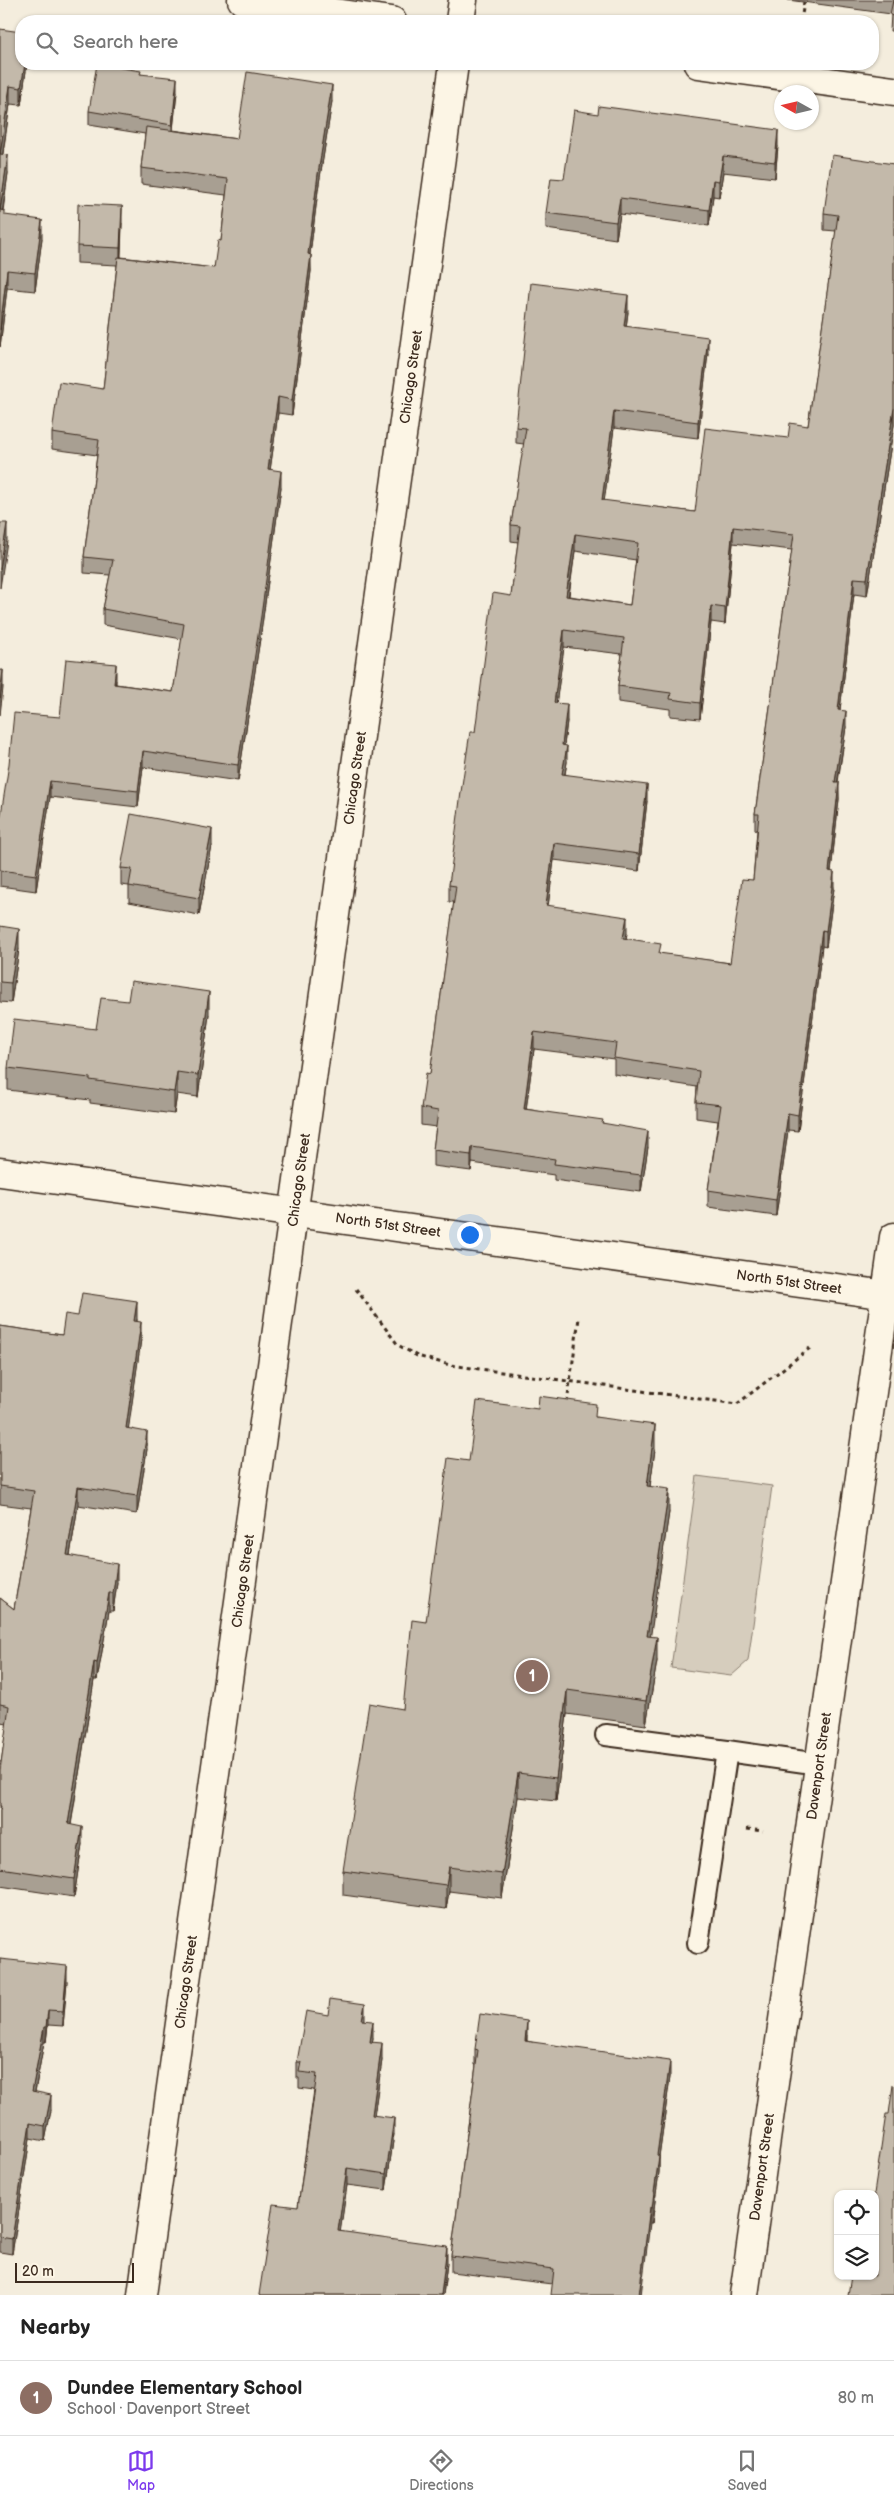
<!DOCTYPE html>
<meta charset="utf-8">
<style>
:root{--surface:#fff;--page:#f6f6f6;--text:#222;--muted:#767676;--line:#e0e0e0;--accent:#7c3aed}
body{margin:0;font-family:"Balsamiq Sans",sans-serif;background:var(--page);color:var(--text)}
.controls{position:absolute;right:15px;bottom:15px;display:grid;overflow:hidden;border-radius:10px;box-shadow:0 1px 4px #0004}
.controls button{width:45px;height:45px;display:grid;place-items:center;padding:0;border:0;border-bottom:1px solid var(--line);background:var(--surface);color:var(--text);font:25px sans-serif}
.compass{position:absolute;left:774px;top:85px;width:45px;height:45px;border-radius:50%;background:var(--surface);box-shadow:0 1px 4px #0004;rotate:278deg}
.scale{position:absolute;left:15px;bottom:12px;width:119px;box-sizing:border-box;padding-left:5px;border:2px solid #3b2a1e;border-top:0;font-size:14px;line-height:18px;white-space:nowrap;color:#3b2a1e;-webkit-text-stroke:4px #fcf5e5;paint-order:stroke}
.you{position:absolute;left:469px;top:1234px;width:18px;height:18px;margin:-12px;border:4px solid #fff;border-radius:50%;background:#1a73e8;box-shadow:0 0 0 8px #1a73e833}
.badge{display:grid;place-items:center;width:32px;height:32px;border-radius:50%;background:var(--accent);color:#fff;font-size:16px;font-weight:700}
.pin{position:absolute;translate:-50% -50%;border:2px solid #fff;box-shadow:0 1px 5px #0006}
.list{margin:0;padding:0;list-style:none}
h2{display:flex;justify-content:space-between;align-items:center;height:65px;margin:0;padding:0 20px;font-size:21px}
h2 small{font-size:16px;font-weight:400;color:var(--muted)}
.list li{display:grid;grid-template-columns:32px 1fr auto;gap:15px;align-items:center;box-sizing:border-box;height:75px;padding:0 20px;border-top:1px solid var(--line)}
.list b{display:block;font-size:19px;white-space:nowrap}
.list p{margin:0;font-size:16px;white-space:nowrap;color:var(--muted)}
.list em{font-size:16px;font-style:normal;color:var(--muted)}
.icon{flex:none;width:28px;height:28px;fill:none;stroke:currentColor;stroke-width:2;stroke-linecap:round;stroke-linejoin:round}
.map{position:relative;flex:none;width:894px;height:2295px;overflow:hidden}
.search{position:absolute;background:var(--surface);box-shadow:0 1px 4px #0004;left:15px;right:15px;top:15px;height:55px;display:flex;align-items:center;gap:12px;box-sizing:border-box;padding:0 18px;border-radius:20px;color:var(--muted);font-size:19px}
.sheet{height:140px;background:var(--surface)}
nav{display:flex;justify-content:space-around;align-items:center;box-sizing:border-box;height:70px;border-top:1px solid var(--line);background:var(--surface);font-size:14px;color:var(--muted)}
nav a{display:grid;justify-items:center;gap:2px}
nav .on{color:var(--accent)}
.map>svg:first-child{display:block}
.green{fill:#d6cdbd;stroke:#887c6e}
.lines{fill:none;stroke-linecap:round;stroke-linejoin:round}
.service-casing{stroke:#3b2a1e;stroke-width:24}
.minor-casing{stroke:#3b2a1e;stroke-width:31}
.tertiary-casing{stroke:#3b2a1e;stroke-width:31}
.path{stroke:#3b2a1e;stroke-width:3;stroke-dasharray:4 4;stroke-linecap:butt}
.service{stroke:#fcf5e5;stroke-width:20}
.minor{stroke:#fcf5e5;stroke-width:28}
.tertiary{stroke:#fcf5e5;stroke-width:28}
.wall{fill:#a89f92;stroke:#3b2a1e;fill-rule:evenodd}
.shaded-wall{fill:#888277;stroke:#3b2a1e}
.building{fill:#c3b9aa;stroke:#3b2a1e;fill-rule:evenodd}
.labels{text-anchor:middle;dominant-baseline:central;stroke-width:4;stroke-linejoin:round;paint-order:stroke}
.street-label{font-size:14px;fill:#3b2a1e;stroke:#fcf5e5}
</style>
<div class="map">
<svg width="894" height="2295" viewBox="0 0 894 2295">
<rect width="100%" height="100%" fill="#f4eddd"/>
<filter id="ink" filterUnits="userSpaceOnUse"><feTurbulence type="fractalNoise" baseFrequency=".02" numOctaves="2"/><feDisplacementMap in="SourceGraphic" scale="10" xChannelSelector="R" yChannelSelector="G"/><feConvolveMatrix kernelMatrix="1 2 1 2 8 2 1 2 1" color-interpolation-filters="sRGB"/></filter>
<g filter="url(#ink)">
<polygon class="green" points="697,1476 772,1486 748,1661 731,1676 671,1668"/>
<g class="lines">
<defs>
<g id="service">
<polyline points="606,1735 727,1751"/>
<polyline points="698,1943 727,1751 819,1764"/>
</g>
<g id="minor">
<polyline points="460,21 463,0"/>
<polyline points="0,1172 894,1296"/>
<polyline points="142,2295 454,64"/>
<polyline points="744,2295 894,1237"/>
</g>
<g id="tertiary">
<polyline points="242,0 392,21"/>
<polyline points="698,64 894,91"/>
</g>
</defs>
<use href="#service" class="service-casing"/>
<use href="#minor" class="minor-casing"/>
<use href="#tertiary" class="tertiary-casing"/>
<g class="path">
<polyline points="801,21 804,2"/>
<polyline points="356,1289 398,1345 417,1356 450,1365 737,1404 810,1348"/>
<polyline points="567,1403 579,1318"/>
<polyline points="747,1829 763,1831"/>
</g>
<use href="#service" class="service"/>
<use href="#minor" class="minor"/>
<use href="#tertiary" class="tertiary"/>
</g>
<g class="wall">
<polygon points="788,0 894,0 894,31 890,31 891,14"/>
<polygon points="0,29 21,64 27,64 21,105 10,104 3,154 8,173 3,211 5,215 42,238 35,291 7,288 0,347"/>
<polygon points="141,74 177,92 173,130 237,139 332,101 318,190 310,254 311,271 292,415 278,413 270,470 281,487 261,632 238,781 143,767 138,807 50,797 36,891 0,886 0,821 60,717 116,680 116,684 173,692 182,639 103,625 103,609 110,575 84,573 84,557 97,455 52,449 52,433 103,389 117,265 77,263 77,246 122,223 121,257 214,268 221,241 226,195 141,184 141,168 145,134 89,125 89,111"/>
<polygon points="778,146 775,178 723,172 719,197 713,196 709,226 620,214 616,239 546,229 546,213 564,179"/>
<path d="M894,164V425L867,596L854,594L840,710L846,727L838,782L839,799L831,872L834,888L826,947L822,946L798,1131L788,1130L776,1216L708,1207V1190L718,1121L696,1118V1102L697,1087L614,1074V1059L534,1049L526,1109L603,1123L648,1147L641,1192L554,1180V1175L472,1163L471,1171L433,1166V1150L436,1127L421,1125V1108L430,1074L454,902H449V885L475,732L511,596L518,542L511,541V525L524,444L516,443V427L628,312L626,327L708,353L698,438L614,428L604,501L695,512L788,438L808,426L836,231L824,230V213ZM733,543L792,550L755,814V830H757L753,880L730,963L661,954L626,939L627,933L548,906L554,860L639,871L647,801L565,774L567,762L564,745L567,721L556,703L564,647L622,654L618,686V702L670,709V716L700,719L711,622L725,624ZM575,551L636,560L630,605L569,596Z"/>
<polygon points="212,846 199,915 129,902 129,886 121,885 121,868"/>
<polygon points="0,926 19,949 11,1003 0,1002"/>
<polygon points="209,1014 198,1097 177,1094 174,1114 90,1103 90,1100 8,1090 8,1068 96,1029"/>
<polygon points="78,1316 137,1319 137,1321 141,1339 128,1429 147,1449 137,1514 78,1505 70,1556 117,1582 113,1611 109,1611 97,1680 94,1680 71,1825 82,1844 74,1897 0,1886 0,1770 7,1723 0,1722 0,1598 14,1609 31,1508 0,1504 0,1326 62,1335"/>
<polygon points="596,1417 655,1449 650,1486 669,1512 650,1636 657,1661 646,1725 567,1714 556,1801 518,1797 502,1898 449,1891 446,1909 343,1895 343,1871 403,1709 469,1461"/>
<polygon points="0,1959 67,1981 63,2026 48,2025 46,2042 44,2042 35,2092 51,2110 45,2141 30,2138 12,2254 0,2252"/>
<polygon points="365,2020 373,2038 372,2042 382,2060 374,2115 394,2134 386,2190 347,2185 340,2231 447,2263 443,2295 259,2295 298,2207 314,2090 299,2088 299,2078 297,2078 297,2062"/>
<polygon points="527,2036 527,2041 670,2077 659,2156 659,2172 652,2223 650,2223 552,2284 451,2272 451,2256 476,2065 475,2065 475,2049"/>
</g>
<g class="shaded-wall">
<polygon points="25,64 27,64 21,105 21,88"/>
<polygon points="177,78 177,92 172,138 172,125"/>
<polygon points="332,85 332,101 318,190 308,270 308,254 318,174"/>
<polygon points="10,86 10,104 0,172 0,154"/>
<polygon points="778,130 778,146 775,178 775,162"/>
<polygon points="8,155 8,173 0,228 0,210"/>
<polygon points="723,156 723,172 719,197 719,181"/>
<polygon points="713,180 713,196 709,226 709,210"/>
<polygon points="620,198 620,214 616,239 616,222"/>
<polygon points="122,206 122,223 120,265 120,248"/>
<polygon points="42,220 42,238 35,291 35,273"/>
<polygon points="311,255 311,271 292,415 292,400"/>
<polygon points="7,270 7,288 0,347 0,330"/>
<polygon points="628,295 628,312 624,343 624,326"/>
<polygon points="708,337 708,353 698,438 698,422"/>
<polygon points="278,397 278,413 268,485 268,469"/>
<polygon points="894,408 894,425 867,596 867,579"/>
<polygon points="614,411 614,428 602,517 602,500"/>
<polygon points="281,471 281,487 261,632 238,781 238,765"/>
<polygon points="7,523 7,541 0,588 0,570"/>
<polygon points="733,527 733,543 725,624 725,608"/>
<polygon points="575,534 575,551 566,612 566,596"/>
<polygon points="854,578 854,594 838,726 838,710"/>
<polygon points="711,606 711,622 700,719 700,703"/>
<polygon points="564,630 564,647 554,719 554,703"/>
<polygon points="116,664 116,680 114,699 114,684"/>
<polygon points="3,670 3,688 0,715 0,698"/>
<polygon points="567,704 567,721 562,761 562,745"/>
<polygon points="846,711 846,727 835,798 835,782"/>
<polygon points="567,746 567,762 562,790 562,774"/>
<polygon points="143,751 143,767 138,807 138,791"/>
<polygon points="50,781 50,797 36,891 36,875"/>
<polygon points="839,782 839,799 829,888 829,871"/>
<polygon points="647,785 647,801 639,871 639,854"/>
<polygon points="212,829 212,846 199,915 199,898"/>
<polygon points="554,843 554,860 546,922 546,905"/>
<polygon points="834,872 834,888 826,947 826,931"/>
<polygon points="627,917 627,933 623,955 623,938"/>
<polygon points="19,929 19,949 11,1003 11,983"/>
<polygon points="822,930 822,946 798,1131 798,1115"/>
<polygon points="209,992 209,1014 198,1097 198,1075"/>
<polygon points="534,1032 534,1049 524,1125 524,1109"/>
<polygon points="177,1072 177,1094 174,1114 174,1092"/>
<polygon points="788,1113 788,1130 776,1216 776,1200"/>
<polygon points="648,1131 648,1147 641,1192 641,1175"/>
<polygon points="472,1147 472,1163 471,1171 471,1155"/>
<polygon points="137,1301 137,1319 134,1338 134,1321"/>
<polygon points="141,1322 141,1339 126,1446 126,1428"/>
<polygon points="655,1425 655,1449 647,1509 647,1486"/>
<polygon points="147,1432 147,1449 137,1514 137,1496"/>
<polygon points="78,1487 78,1505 67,1573 67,1555"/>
<polygon points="669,1489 669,1512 647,1660 647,1636"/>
<polygon points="117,1564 117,1582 113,1611 113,1593"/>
<polygon points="109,1593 109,1611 97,1680 97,1663"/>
<polygon points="657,1637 657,1661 646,1725 646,1701"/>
<polygon points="94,1662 94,1680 68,1842 68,1824"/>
<polygon points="567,1690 567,1714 556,1801 556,1778"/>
<polygon points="518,1773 518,1797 502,1898 502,1874"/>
<polygon points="82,1827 82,1844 74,1897 74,1879"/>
<polygon points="449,1867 449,1891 446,1909 446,1885"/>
<polygon points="67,1966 67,1981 63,2026 63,2011"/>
<polygon points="365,2004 365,2020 362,2020"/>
<polygon points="48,2010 48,2025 46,2042 46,2027"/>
<polygon points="373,2021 373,2038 370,2058 370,2042"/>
<polygon points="527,2021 527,2036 525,2057 525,2041"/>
<polygon points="44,2027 44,2042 32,2107 32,2091"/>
<polygon points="382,2043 382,2060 372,2131 372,2115"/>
<polygon points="670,2061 670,2077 657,2171 657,2155"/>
<polygon points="51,2095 51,2110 45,2141 45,2126"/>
<polygon points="394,2118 394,2134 386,2190 386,2174"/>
<polygon points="30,2123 30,2138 12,2254 12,2239"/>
<polygon points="659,2156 659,2172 652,2223 652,2208"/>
<polygon points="347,2168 347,2185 338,2247 338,2231"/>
<polygon points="650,2207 650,2223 641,2295 639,2295"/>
<polygon points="447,2246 447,2263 443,2295 441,2295"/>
</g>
<g class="building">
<polygon points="893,0 894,0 894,16 890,15"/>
<polygon points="0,29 21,32 21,64 25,64 21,88 10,86 0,154 8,155 0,210 5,211 5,215 42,220 35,273 7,270 0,330"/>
<polygon points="97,64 141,71 140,74 177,78 172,125 89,111"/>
<polygon points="247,72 332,85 318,174 308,254 311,255 292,400 278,397 268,469 281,471 261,616 238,765 143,751 138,791 50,781 36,875 0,870 0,821 9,764 14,713 60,717 66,659 116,664 114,684 173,692 184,624 103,609 113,560 84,557 99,440 52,433 59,382 103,389 118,257 214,268 218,240 221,241 228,179 141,168 146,127 237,139"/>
<polygon points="599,106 778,130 775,162 723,156 719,181 713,180 709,210 620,198 616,222 546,213 551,178 564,179 574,110 598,114"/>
<path d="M832,155L894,164V408L867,579L854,578L838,710L846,711L835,782H839L829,871L834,872L826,931L822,930L798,1115L788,1113L776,1200L708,1190L721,1105L696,1102L699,1071L614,1058L616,1043L534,1032L524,1109L603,1120L602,1123L648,1131L641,1175L554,1164L555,1159L472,1147L471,1155L433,1150L438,1111L421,1108L426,1073L430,1074L456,886L449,885L461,792L470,732H475L493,593L511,596L520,526L511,525L526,428L516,427L531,283L628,295L624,326L708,337L698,422L614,411L602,500L695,512L705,428L788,438L790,423L808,426L838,215L824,213ZM733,527L794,534L755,814H759L753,880L742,879L730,963L659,953L661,944L623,938L627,917L546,905L554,843L639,854L647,785L562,774L567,746L562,745L567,704L554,703L564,630L624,638L618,686L671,693L670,699L700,703L711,606L725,608ZM575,534L638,543L630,605L566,596Z"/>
<polygon points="78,204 122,206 120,248 77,246"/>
<polygon points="0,523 7,523 0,570"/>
<polygon points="0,670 3,670 0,698"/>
<polygon points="131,814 212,829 199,898 129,886 132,869 121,868"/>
<polygon points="0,926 19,929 11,983 0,982"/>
<polygon points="131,981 209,992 198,1075 177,1072 174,1092 90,1080 90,1078 8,1068 14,1019 96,1029 101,998 128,1001"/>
<polygon points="82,1293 137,1301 134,1321 141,1322 126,1428 147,1432 137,1496 78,1487 67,1555 117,1564 113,1593 109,1593 97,1663 94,1662 68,1824 82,1827 74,1879 0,1868 0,1811 1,1806 0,1806 0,1770 9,1706 0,1704 0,1598 14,1609 34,1491 0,1486 0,1326 62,1335 65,1314 78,1316"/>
<polygon points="539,1396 596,1404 595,1417 655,1425 647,1486 669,1489 647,1636 657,1637 646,1701 567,1690 556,1778 518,1773 502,1874 449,1867 446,1885 343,1871 369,1703 403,1709 412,1620 426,1622 448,1458 469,1461 477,1401 538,1409"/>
<polygon points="0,1959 67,1966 63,2011 48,2010 46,2027 44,2027 32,2091 51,2095 45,2126 30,2123 12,2239 0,2237"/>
<polygon points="330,1999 365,2004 362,2020 373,2021 370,2042 382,2043 372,2115 394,2118 386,2174 347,2168 338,2231 447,2246 441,2295 259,2295 273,2204 298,2207 317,2074 299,2072 301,2062 297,2062 306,2011 328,2015"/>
<polygon points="480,2014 527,2021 525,2041 670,2061 657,2155 659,2156 652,2208 650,2207 639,2295 551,2295 554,2269 451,2256 478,2050 475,2049"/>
<polygon points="893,2085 894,2085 894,2295 848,2295 851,2276 875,2276 875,2194 874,2194 886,2114 889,2114"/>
</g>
</g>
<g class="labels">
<g class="street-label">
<text transform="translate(411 377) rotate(-82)">Chicago Street</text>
<text transform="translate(355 778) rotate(-82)">Chicago Street</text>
<text transform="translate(299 1180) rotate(-82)">Chicago Street</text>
<text transform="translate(388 1225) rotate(8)">North 51st Street</text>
<text transform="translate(789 1282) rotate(8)">North 51st Street</text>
<text transform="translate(243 1581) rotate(-82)">Chicago Street</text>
<text transform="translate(819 1766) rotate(-82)">Davenport Street</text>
<text transform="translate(186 1982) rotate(-82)">Chicago Street</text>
<text transform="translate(762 2167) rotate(-82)">Davenport Street</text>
</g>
</g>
</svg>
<div class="controls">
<button><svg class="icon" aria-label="locate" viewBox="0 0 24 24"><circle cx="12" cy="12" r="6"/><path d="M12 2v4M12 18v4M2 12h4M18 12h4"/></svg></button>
<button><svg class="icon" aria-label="layers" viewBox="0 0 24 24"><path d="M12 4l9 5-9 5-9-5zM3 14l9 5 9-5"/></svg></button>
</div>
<svg class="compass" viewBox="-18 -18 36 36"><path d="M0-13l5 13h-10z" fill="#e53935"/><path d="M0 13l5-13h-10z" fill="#767676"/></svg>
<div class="scale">20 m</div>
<div class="you"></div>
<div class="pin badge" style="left:532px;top:1676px;background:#8d6e63">1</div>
<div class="search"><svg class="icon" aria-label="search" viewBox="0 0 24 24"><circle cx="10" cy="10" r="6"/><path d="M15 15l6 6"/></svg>Search here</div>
</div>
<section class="sheet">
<h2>Nearby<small></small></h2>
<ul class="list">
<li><span class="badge" style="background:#8d6e63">1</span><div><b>Dundee Elementary School</b><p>School · Davenport Street</p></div><em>80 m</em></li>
</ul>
</section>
<nav>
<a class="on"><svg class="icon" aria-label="map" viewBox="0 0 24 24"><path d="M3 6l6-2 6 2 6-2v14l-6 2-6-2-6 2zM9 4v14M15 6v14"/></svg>Map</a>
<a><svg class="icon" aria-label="directions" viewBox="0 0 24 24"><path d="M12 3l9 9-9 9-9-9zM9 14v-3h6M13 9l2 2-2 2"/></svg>Directions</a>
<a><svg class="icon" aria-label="saved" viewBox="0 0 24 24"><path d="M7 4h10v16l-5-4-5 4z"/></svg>Saved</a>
</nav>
